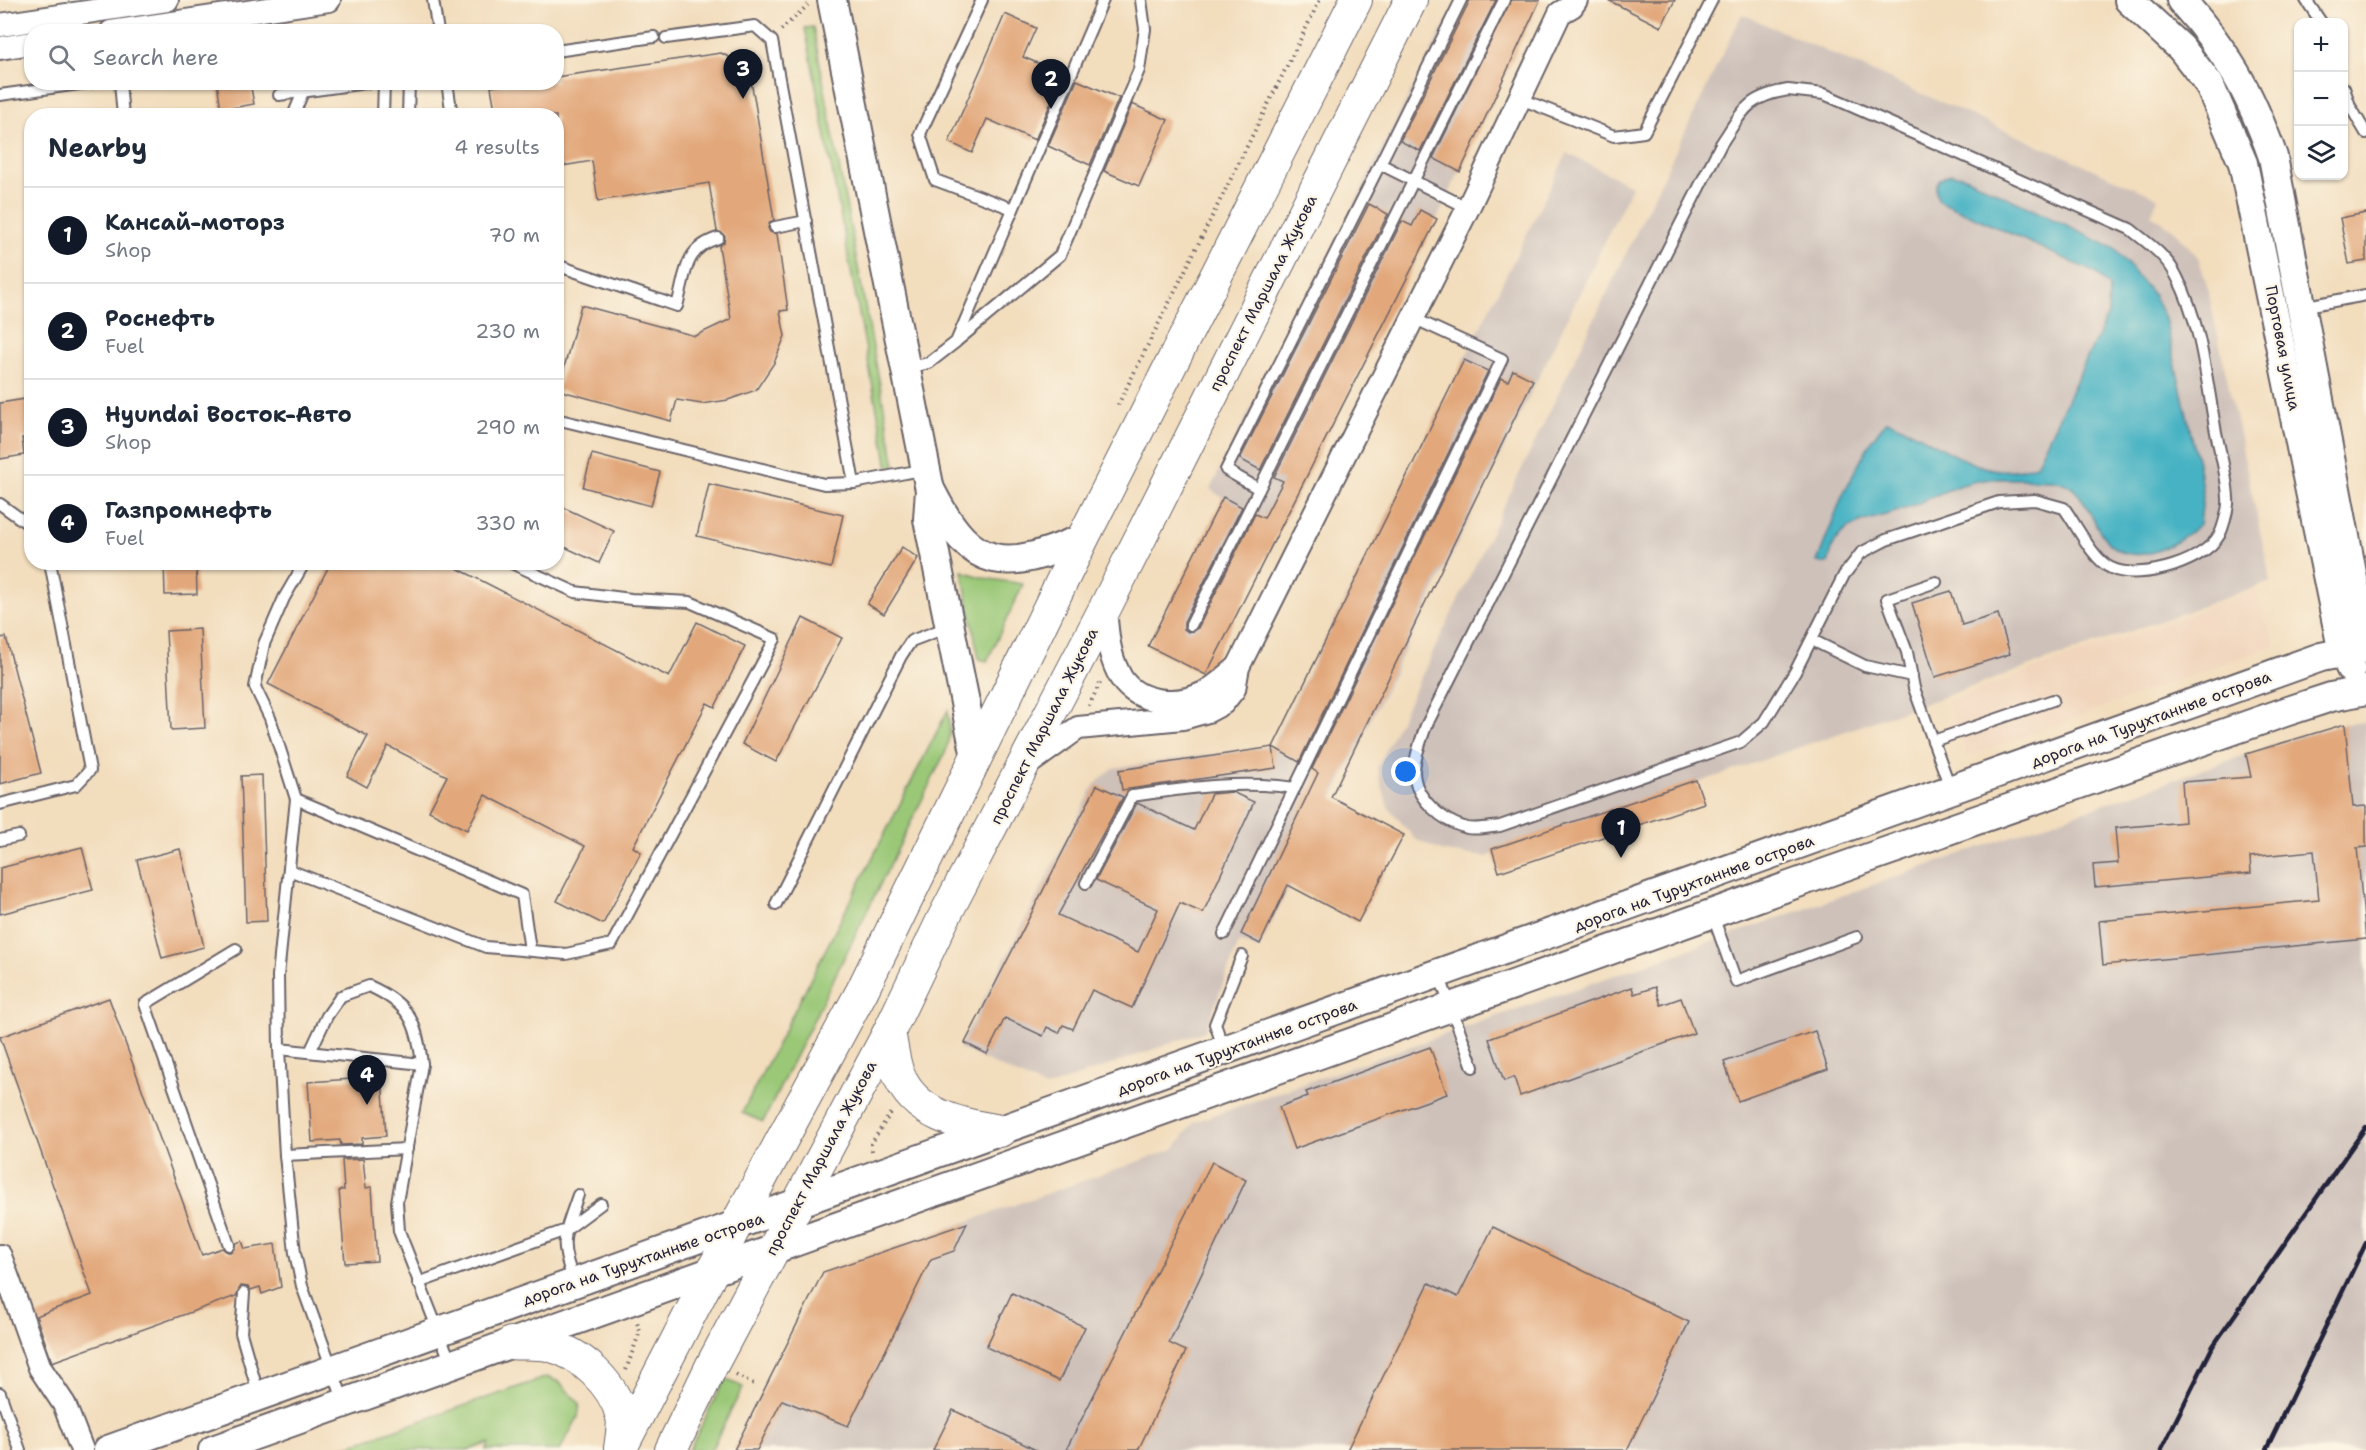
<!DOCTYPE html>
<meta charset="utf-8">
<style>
:root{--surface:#fff;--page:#f2f2f3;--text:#1f2937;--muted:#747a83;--line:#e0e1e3;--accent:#111827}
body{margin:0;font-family:"Shantell Sans",sans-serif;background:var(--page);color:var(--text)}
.controls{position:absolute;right:18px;top:18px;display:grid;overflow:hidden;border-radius:12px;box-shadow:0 2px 4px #0004}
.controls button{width:54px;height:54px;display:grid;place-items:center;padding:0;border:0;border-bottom:2px solid var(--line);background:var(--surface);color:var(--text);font:30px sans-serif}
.you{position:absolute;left:1406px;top:772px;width:21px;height:21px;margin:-15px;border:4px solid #fff;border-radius:50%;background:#1a73e8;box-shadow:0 0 0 9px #1a73e833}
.badge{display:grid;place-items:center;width:39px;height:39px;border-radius:50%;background:var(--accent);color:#fff;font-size:20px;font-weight:700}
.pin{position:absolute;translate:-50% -50px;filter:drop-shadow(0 2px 3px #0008)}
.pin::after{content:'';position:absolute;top:32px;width:21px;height:18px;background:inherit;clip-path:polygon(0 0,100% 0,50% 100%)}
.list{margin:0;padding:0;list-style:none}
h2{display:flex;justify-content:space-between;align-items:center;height:78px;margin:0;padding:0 24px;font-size:26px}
h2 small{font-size:20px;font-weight:400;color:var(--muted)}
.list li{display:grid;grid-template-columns:39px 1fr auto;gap:18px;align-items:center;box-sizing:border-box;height:96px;padding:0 24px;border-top:2px solid var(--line)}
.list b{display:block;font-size:22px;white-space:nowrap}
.list p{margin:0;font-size:20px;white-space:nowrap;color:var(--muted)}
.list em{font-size:20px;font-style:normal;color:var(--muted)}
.icon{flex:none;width:33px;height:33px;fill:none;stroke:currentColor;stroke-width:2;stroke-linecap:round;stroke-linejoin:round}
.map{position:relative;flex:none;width:2366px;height:1450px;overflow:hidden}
.search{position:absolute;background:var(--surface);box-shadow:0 2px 4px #0004;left:24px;top:24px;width:540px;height:66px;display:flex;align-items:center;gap:15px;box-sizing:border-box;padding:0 21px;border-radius:24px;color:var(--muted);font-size:22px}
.panel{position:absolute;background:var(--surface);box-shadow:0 2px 4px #0004;left:24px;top:108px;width:540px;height:462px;border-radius:24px}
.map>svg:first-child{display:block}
.built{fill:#f1d5bd}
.industrial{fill:#cec1ba}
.green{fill:#9ac877;stroke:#5e7559;stroke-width:1.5}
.water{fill:#46b2c3;stroke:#346a7f;stroke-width:1.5}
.building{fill:#e2a87b}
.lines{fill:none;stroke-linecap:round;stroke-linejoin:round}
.service-casing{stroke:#6b6368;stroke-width:14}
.minor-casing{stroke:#6b6368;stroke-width:26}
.tertiary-casing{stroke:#6b6368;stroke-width:32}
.secondary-casing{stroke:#6b6368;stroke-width:34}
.path{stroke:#6b6368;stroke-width:4;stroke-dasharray:1.5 4.5;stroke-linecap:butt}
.service{stroke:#fff;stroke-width:10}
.minor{stroke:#fff;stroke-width:22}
.tertiary{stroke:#fff;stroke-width:28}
.secondary{stroke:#fff;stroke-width:32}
.rail{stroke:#22223b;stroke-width:4.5}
.labels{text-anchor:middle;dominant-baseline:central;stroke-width:4.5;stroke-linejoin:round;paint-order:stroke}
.street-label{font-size:16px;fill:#22223b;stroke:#fcf5e5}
</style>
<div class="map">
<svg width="2366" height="1450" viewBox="0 0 2366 1450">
<rect width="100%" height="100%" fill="#fcf5e5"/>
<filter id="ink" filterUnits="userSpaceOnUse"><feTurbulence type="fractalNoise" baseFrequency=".0167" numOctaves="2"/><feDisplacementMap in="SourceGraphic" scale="12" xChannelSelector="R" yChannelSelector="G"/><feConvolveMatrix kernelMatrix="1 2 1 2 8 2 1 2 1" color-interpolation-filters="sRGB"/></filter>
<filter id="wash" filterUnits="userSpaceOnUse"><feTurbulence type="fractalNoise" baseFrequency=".008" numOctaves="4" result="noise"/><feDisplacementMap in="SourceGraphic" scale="24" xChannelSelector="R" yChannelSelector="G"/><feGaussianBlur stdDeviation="1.35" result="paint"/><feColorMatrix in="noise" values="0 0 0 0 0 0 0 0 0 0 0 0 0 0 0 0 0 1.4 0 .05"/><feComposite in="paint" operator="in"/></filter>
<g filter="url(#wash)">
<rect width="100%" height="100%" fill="#f2ddbd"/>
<polygon class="built" points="2255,590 2275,645 1967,757 1947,701"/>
<g class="industrial">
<polygon points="1457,0 1540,0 1437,219 1206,675 1148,646 1223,498 1210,489"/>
<polygon points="1742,14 2158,198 2151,215 2174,230 2198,257 2206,281 2271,582 1486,857 1444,852 1415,839 1388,807 1377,768"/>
<polygon points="1567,153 1632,186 1259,949 1239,942 1205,1031 1046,1088 959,1048 1094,785 1113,768 1272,746"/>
<polygon points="2366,722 2366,1450 734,1450 823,1272 1174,1149 1194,1122 2296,737 2345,724"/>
</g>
<g class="green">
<polygon points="813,27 895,465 888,467 805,28"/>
<polygon points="962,571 984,578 1023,584 987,661 979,659"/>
<polygon points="948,710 950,732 946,751 763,1122 742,1113"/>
<polygon points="547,1377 559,1382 580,1404 578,1417 560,1450 486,1450 489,1443 469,1450 336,1450"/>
<polygon points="725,1379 743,1387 711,1450 689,1450"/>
</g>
<path class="water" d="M1951,174L1963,176L2115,249L2154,296L2165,319L2199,468L2203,497L2200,524C2182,539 2156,558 2131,554C2091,549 2095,493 2061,482C2051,479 2036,480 2025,479C2012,479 1997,478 1984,480C1953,484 1927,501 1899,511C1881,517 1854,521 1840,535C1833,542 1830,554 1828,564L1817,562L1843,494L1872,439L1887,421C1937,437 1980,487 2036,465L2108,314L2109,287L2096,273L1939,201C1932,186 1936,179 1951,174Z"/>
<g id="blocks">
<g class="building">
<polygon points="1470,0 1496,0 1420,151 1400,141"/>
<polygon points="1511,0 1540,0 1460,172 1433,158"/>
<polygon points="1608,0 1675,0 1661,27"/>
<polygon points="1005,14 1036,28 1023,57 1063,74 1035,140 987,119 972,153 949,142"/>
<polygon points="721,53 742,64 750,77 754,97 774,220 770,222 768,228 770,232 777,234 788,310 780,311 785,336 774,363 756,390 728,400 702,404 677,400 671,421 558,390 581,305 695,336 731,319 719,246 724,242 725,236 717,231 709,183 598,201 592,161 556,167 556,116 496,116 491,87 522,82 556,82 556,77"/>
<polygon points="1077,80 1119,98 1090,165 1048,146"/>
<polygon points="217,82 250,82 254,104 221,110"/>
<polygon points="1132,104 1168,120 1139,186 1104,171"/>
<polygon points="1369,204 1388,214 1260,470 1240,459"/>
<polygon points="1420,210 1437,219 1206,675 1148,646 1223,497 1242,507 1184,622 1184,629 1188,632 1198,628 1255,514 1264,518 1283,481 1274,477 1402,221 1412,226"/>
<polygon points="2366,213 2366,261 2349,264 2340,218"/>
<polygon points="1464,360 1488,371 1299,762 1273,747"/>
<polygon points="1513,370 1533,380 1331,797 1404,835 1358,922 1288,885 1260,944 1241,934 1318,773 1312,769 1501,378 1508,381"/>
<polygon points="32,398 32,437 22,438 24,455 0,459 0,403"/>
<polygon points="592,454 660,472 651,506 583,487"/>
<polygon points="709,484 843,515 831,568 697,536"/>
<polygon points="556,504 614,531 599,563 556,543"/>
<polygon points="902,547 918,558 884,614 867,604"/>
<polygon points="164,562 196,562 197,594 165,595"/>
<polygon points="331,562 445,562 669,677 697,622 745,646 715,707 707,703 633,847 641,852 603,924 557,901 585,846 485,795 467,830 429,811 447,776 388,746 367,787 347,776 368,736 268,684"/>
<polygon points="1951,591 1962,625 1998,614 2010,654 1935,677 1912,603"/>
<polygon points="803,618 842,638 776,762 742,744"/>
<polygon points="200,629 205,728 171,730 166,631"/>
<polygon points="6,637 41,773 0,784 0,638"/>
<polygon points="2345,724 2353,807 2366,806 2366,847 2357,848 2366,939 2103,965 2099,921 2319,900 2314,851 2250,857 2251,873 2095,887 2093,865 2118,863 2115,828 2185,822 2182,782 2251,777 2246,754"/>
<polygon points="1273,747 1276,768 1122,790 1119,770"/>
<polygon points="262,775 267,921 246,922 241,776"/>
<polygon points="1696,780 1704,803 1499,872 1492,849"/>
<polygon points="1097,785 1123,797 1058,915 1138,952 1158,909 1096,880 1137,803 1194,830 1211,794 1232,792 1254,802 1203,913 1180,903 1132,1008 1092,990 1073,1029 1063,1025 1059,1033 1047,1027 1043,1036 1005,1018 987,1054 965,1043"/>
<polygon points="82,847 93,890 0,914 0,868"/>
<polygon points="180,849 204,947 162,958 137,860"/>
<polygon points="1632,987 1634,994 1655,987 1661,1005 1681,998 1694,1033 1520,1096 1514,1077 1504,1081 1489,1039"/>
<polygon points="109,998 202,1255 222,1248 227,1252 232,1252 236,1243 242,1241 245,1249 275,1244 281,1287 262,1294 260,1287 251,1290 248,1287 241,1286 236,1296 52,1362 36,1316 92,1295 0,1037"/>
<polygon points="1815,1031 1828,1069 1738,1101 1724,1062"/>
<polygon points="1430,1047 1447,1094 1294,1149 1279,1107 1308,1096 1306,1092"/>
<polygon points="382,1077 386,1136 362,1138 362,1144 341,1145 340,1140 312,1142 308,1082"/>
<polygon points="363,1159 366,1188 372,1187 377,1261 345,1263 339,1190 344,1190 342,1160"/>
<polygon points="1212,1162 1246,1180 1169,1343 1186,1351 1138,1450 1066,1450"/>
<polygon points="967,1223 954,1251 931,1259 848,1426 782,1400 757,1450 734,1450 823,1272"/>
<polygon points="1493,1227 1689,1322 1627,1450 1347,1450 1429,1283 1458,1297"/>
<polygon points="1012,1293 1085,1327 1059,1381 986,1347"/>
<polygon points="953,1410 1036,1450 933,1450"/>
</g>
</g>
</g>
<g filter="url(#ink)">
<use href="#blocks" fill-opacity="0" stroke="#6b6368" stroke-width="1.5"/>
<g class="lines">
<defs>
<g id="service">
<polyline points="433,0 438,32"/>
<polyline points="982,0 920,134 935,180 1013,209"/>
<polyline points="2306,0 2321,22"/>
<polyline points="666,38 755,26 772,41 854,483 926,469"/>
<polyline points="556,51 654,37"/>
<polyline points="120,82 123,116"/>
<polyline points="447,82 452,116"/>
<polyline points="2344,88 2350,106 2366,133"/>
<path d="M1788,90L1824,94L2130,229C2148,243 2167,256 2177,277C2201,323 2206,376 2215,427C2219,450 2227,474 2228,498C2229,507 2225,520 2222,529C2212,561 2139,582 2111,568C2093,560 2076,524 2064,508L2035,500L1999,502L1886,540L1861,553L1844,575L1795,672L1764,722L1741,742L1500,826C1490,827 1477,830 1467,828C1443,822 1414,798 1414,771C1415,755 1421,740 1426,726L1721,144C1743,111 1746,97 1788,90Z"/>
<polyline points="0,95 94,82"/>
<polyline points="279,95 373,82"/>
<polyline points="1521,99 1614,136 1644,132 1712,0"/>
<polyline points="293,116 303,92"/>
<polyline points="383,116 384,82"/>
<polyline points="408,116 409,82"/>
<polyline points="1380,164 1461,0"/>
<polyline points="775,227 806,221"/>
<path d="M556,265L677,306C686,274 683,249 718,238"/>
<polyline points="2301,307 2366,295"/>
<polyline points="958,340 1060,255 1139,70 1145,29 1141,0"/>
<polyline points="907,368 929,363 956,342 1103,0"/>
<polyline points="556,419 824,484 854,483"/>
<polyline points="1259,489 1226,470 1380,164 1468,208"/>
<polyline points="0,504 32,527"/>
<polyline points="1936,582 1887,599 1907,652 1914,688 1951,790"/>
<polyline points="1191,625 1504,0"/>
<polyline points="1812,640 1865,666 1912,676"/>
<polyline points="1933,741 2053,700"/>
<polyline points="296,799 270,718 255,687 264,644 284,598 305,562"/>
<polyline points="0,804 76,785 90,770 50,562"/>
<polyline points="0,840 19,836"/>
<polyline points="289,870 486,947 566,954 612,944 775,639 690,602 631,599 575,592 509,562"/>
<path d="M1086,883L1132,796C1188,788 1238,780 1295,788"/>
<polyline points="776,904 901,656 911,641 948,627"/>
<polyline points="1713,916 1736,981 1857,937"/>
<polyline points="1224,934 1502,359 1413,318"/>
<polyline points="1439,975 1473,1067"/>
<polyline points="279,1049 422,1064 397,1202 399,1231 451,1363"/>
<polyline points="1224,1049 1215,1024 1242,956"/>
<path d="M310,1052L327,1016L341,996L369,986C409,1004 417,1021 422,1064"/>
<polyline points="285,1155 407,1149"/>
<polyline points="229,1245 145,1004 236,949"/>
<polyline points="418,1283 566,1230 601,1204"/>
<path d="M575,1283C558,1242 564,1236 578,1195"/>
<polyline points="244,1293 241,1333 259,1396"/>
<polyline points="0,1393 20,1450"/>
<polyline points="344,1402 302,1286 295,1253 285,1155 279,1049 278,976 296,799 522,895 530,950"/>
</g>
<g id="minor">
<polyline points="0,25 167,0"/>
<polyline points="111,32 329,0"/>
<polyline points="0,48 32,43"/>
<path d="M1105,608C1107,630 1108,652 1118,672C1132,704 1176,707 1204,693C1216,687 1227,676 1238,667"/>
<polyline points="1028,764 1078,728 1183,718 1208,711 1223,703 1234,689 1238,667 1468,208 1560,13 1572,6 1576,0"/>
<polyline points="0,1256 40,1368 64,1404 82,1450"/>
</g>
<g id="tertiary">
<polyline points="832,0 930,490 928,519 976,757"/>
<polyline points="2129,0 2181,48 2209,84 2243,163 2343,653 2351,669"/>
<path d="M2181,0C2227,51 2250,92 2273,157L2366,647"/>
<path d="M932,493C972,572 1006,572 1083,538"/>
<polyline points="108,1450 2321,657 2366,648"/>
<polyline points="213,1450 1831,871 2285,712 2331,697 2366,690"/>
</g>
<g id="secondary">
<path d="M889,1032C892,1045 893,1060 898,1073C914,1116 960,1124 1000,1131"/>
<path d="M511,1343C523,1344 537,1343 548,1345C581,1353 614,1384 622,1417C624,1426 621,1439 620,1449"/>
<polyline points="620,1450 735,1227 862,991 1083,538 1356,0"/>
<polyline points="671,1450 712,1365 889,1032 943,919 1105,608 1411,0"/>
</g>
</defs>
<use href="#service" class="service-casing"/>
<use href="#minor" class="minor-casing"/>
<use href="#tertiary" class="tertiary-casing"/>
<use href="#secondary" class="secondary-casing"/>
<g class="path">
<polyline points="781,30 808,5"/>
<polyline points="1118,405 1320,0"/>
<polyline points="1089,706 1100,683"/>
<polyline points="872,1151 871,1144 892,1111"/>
<polyline points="626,1370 640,1331 637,1323"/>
<polyline points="736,1375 754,1384"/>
</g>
<use href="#service" class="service"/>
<use href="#minor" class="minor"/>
<use href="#tertiary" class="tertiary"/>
<use href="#secondary" class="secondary"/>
<g class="rail">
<polyline points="2161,1450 2213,1346 2366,1127"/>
<polyline points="2266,1450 2366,1243"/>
</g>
</g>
</g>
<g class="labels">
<g class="street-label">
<text transform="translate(1263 293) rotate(-63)">проспект Маршала Жукова</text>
<text transform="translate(2283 348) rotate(79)">Портовая улица</text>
<text transform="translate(2151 719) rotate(-20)">дорога на Турухтанные острова</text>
<text transform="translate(1044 726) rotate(-63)">проспект Маршала Жукова</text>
<text transform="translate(1694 883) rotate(-20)">дорога на Турухтанные острова</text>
<text transform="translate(1237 1047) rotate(-20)">дорога на Турухтанные острова</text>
<text transform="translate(821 1158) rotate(-62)">проспект Маршала Жукова</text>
<text transform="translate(643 1259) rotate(-19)">дорога на Турухтанные острова</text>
</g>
</g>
</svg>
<div class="controls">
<button>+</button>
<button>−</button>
<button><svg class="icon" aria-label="layers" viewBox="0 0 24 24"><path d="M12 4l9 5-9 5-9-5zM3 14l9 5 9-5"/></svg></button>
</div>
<div class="you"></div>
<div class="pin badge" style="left:1621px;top:858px">1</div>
<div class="pin badge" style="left:1051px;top:109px">2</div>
<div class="pin badge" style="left:743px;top:99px">3</div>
<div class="pin badge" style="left:367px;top:1105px">4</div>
<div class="search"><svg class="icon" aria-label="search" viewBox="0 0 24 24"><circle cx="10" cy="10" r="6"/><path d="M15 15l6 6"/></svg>Search here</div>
<section class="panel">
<h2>Nearby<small>4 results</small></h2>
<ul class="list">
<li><span class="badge">1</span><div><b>Кансай-моторз</b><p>Shop</p></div><em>70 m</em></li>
<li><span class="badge">2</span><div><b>Роснефть</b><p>Fuel</p></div><em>230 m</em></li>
<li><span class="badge">3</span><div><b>Hyundai Восток-Авто</b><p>Shop</p></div><em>290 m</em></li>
<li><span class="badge">4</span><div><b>Газпромнефть</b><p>Fuel</p></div><em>330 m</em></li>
</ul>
</section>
</div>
